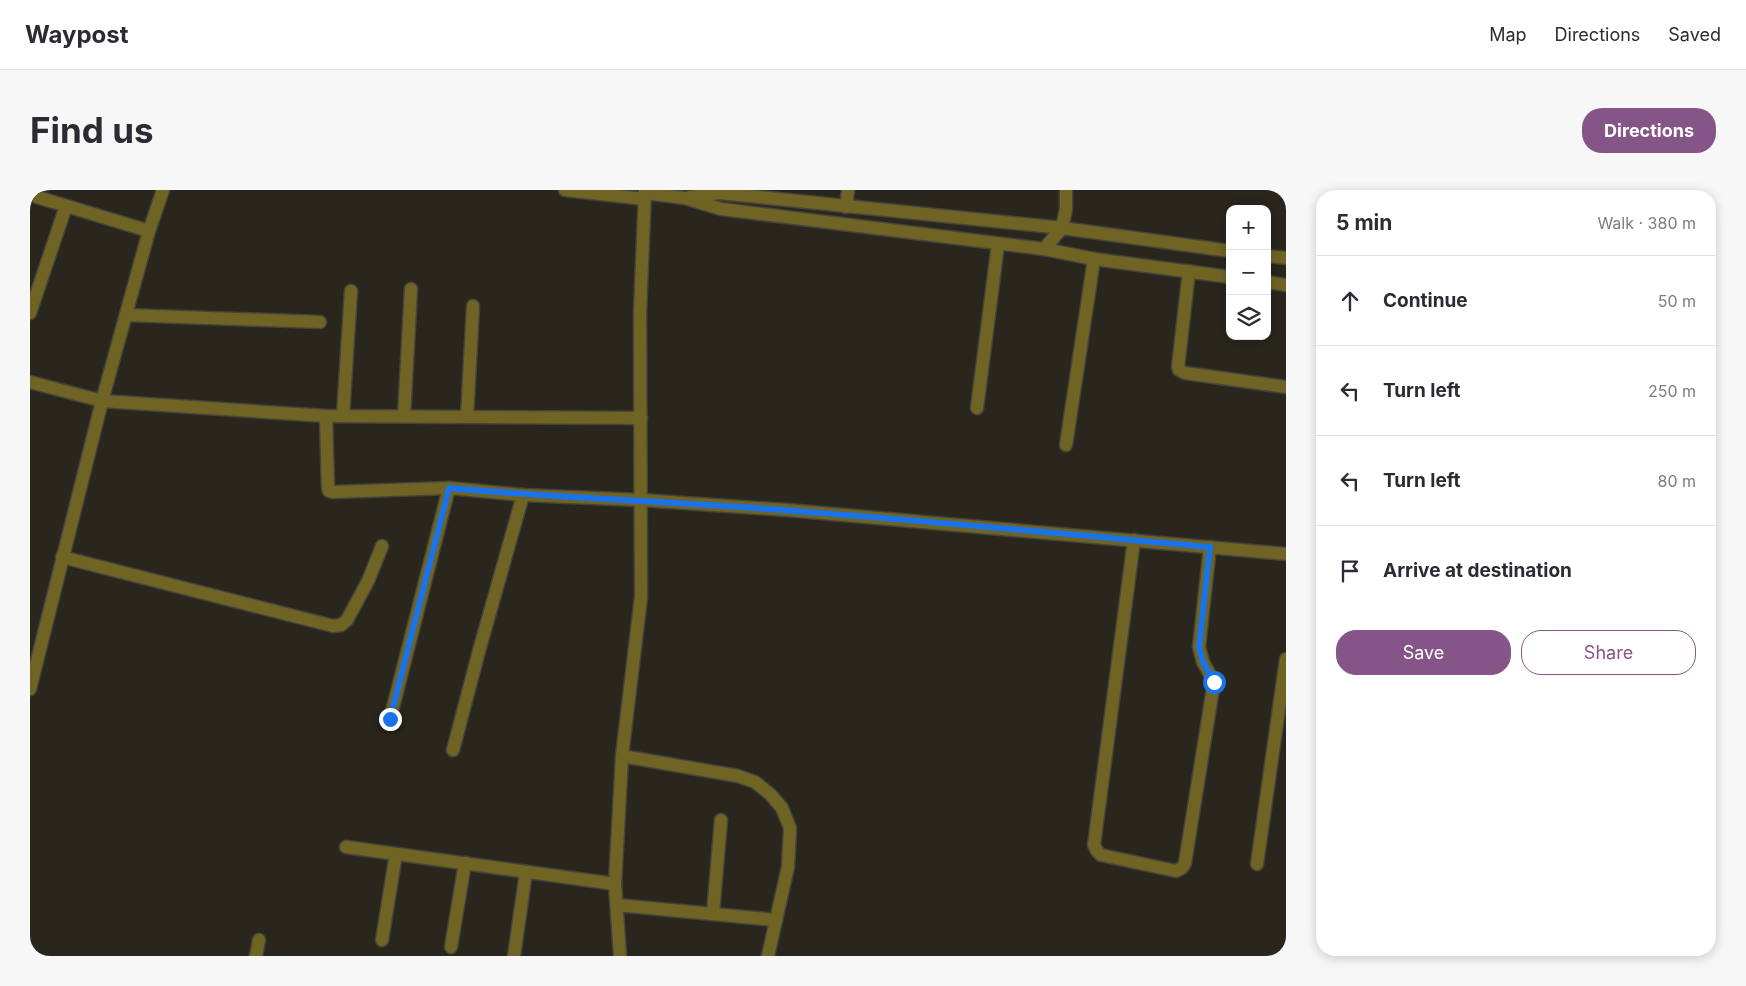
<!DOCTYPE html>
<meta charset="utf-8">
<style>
:root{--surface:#fff;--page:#f7f7f7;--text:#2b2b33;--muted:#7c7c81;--line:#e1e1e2;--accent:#865588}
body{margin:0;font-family:Inter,sans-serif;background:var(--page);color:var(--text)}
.controls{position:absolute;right:15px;top:15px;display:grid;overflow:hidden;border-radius:10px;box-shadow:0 2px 12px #0003}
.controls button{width:45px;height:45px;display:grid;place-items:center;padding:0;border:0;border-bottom:1px solid var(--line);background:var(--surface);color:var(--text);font:25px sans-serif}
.stop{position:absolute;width:15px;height:15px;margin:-11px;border:4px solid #1a73e8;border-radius:50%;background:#fff}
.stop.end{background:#1a73e8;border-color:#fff;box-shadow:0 1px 5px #0008}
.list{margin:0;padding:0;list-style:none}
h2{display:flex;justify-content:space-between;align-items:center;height:65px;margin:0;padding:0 20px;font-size:21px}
h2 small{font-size:16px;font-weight:400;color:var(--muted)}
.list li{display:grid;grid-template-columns:32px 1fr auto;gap:15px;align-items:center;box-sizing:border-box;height:90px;padding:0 20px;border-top:1px solid var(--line)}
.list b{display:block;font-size:19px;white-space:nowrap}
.list em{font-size:16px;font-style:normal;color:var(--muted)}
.actions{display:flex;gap:10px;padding:15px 20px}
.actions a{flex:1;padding:11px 0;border:1px solid var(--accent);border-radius:20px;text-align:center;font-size:18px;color:var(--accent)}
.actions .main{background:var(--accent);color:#fff}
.icon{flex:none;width:28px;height:28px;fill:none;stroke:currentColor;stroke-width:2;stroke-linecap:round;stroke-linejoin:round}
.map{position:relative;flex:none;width:1256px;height:766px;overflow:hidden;border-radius:20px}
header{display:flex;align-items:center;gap:30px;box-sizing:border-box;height:70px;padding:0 25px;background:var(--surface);border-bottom:1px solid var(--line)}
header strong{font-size:24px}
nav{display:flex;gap:28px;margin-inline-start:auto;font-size:18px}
.intro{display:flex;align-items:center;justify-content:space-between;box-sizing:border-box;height:120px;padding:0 30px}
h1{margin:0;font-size:35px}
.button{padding:12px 22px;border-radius:20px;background:var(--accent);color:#fff;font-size:18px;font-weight:700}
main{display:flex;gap:30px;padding:0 30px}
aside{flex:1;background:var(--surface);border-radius:20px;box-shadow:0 2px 12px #0003}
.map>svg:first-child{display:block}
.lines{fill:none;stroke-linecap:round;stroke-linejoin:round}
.service-casing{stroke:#45433a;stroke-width:15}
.minor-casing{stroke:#45433a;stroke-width:15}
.service{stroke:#706424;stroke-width:12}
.minor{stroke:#706424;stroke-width:12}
.route{stroke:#1a73e8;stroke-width:6}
</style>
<header>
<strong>Waypost</strong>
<nav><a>Map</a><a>Directions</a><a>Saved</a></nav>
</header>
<div class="intro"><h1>Find us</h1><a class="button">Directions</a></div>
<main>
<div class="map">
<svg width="1256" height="766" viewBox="0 0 1256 766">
<rect width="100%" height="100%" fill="#28261d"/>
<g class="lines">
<defs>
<polyline id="service" points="683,723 691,630"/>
<g id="minor">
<polyline points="535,0 615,9"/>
<polyline points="615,3 655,8 691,19 1014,59 1064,69 1200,87"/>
<polyline points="7,7 119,41"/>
<polyline points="660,7 689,3 1032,38 1200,61"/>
<polyline points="816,17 818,0"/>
<polyline points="1014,59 1032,38 1036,19 1036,0"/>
<polyline points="1237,66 1256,68"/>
<polyline points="1159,81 1148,177 1149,180 1155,183 1256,197"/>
<polyline points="1237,92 1256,95"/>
<polyline points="0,123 36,16"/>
<polyline points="96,125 290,132"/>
<polyline points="0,192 72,211 296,226 611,228"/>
<polyline points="947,218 968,54"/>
<polyline points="296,226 298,298 299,301 303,302 419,298 493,305 611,310 757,320 1256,364"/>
<polyline points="313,226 321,101"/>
<polyline points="374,226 381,99"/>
<polyline points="437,227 443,116"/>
<polyline points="1036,255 1064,69"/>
<polyline points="1104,350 1064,655 1067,661 1071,665 1146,681 1152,678 1155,673 1184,492 1173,472 1169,457 1180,357"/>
<polyline points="32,367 303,436 311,435 317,430 338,391 352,356"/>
<polyline points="0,499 72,211 119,41 133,0"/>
<polyline points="360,529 419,298"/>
<polyline points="423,560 449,461 493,305"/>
<polyline points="592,566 708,586 725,592 740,604 752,618 760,638 758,677 746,730"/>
<polyline points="316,657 585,694"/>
<polyline points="1227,674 1256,469"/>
<polyline points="587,715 746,730 738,766"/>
<polyline points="352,750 366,664"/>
<polyline points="421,757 435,673"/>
<polyline points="226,766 229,750"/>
<polyline points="484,766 496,682"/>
<polyline points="590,766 585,694 592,566 611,407 610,123 615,0"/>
</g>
</defs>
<use href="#service" class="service-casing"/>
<use href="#minor" class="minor-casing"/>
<use href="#service" class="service"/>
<use href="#minor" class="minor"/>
</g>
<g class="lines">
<path class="route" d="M360,529L419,298C516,307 613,310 710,317C867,328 1024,343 1180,357L1169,457L1173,472L1184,492"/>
</g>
</svg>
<div class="controls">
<button>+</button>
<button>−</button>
<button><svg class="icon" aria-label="layers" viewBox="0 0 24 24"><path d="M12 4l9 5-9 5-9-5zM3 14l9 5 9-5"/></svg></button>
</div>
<div class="stop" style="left:1184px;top:492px"></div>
<div class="stop end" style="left:360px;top:529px"></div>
</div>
<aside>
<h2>5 min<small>Walk · 380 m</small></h2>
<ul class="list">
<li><svg class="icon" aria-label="ahead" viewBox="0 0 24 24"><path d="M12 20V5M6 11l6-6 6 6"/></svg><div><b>Continue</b></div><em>50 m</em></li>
<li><svg class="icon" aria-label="left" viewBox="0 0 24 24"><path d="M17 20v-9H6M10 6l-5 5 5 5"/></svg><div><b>Turn left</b></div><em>250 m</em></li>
<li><svg class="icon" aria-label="left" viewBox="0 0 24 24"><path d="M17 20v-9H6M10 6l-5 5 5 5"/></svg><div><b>Turn left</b></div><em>80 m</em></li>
<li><svg class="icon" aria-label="arrive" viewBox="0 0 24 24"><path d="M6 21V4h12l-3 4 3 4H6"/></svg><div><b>Arrive at destination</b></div></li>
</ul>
<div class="actions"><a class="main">Save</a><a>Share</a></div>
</aside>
</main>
